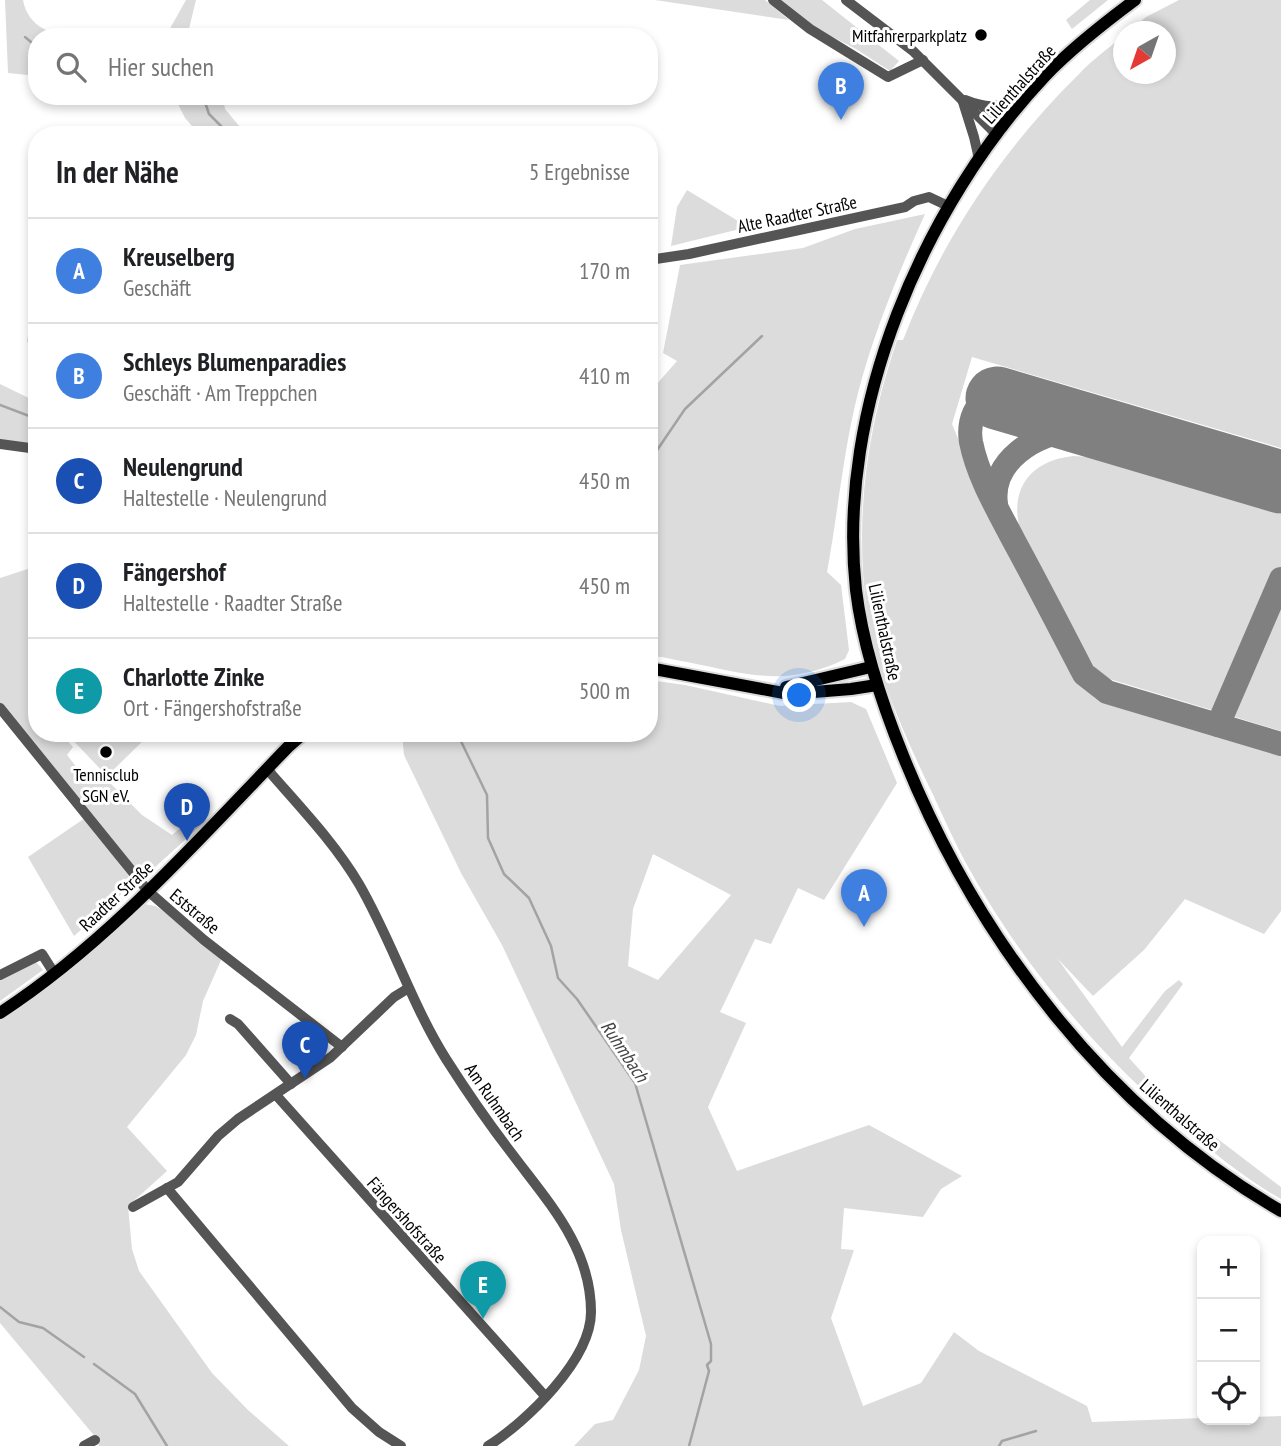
<!DOCTYPE html>
<html lang="de">
<meta charset="utf-8">
<style>
:root{--surface:#fff;--page:#f2f2f2;--text:#202124;--muted:#757577;--line:#e0e0e0;--accent:#1a73e8}
body{margin:0;font-family:"PT Sans Narrow",sans-serif;background:var(--page);color:var(--text)}
.controls{position:absolute;right:21px;bottom:21px;display:grid;overflow:hidden;border-radius:14px;box-shadow:0 4px 10px #0003}
.controls button{width:63px;height:63px;display:grid;place-items:center;padding:0;border:0;border-bottom:2px solid var(--line);background:var(--surface);color:var(--text);font:35px sans-serif}
.compass{position:absolute;left:1113px;top:21px;width:63px;height:63px;border-radius:50%;background:var(--surface);box-shadow:0 4px 10px #0003;rotate:220deg}
.you{position:absolute;left:800px;top:696px;width:24px;height:24px;margin:-18px;border:5px solid #fff;border-radius:50%;background:#1a73e8;box-shadow:0 0 0 10px #1a73e833}
.badge{display:grid;place-items:center;width:46px;height:46px;border-radius:50%;background:var(--accent);color:#fff;font-size:23px;font-weight:700}
.pin{position:absolute;translate:-50% -58px;filter:drop-shadow(0 2px 4px #0008)}
.pin::after{content:'';position:absolute;top:37px;width:24px;height:21px;background:inherit;clip-path:polygon(0 0,100% 0,50% 100%)}
.list{margin:0;padding:0;list-style:none}
h2{display:flex;justify-content:space-between;align-items:center;height:91px;margin:0;padding:0 28px;font-size:30px}
h2 small{font-size:23px;font-weight:400;color:var(--muted)}
.list li{display:grid;grid-template-columns:46px 1fr auto;gap:21px;align-items:center;box-sizing:border-box;height:105px;padding:0 28px;border-top:2px solid var(--line)}
.list b{display:block;font-size:26px;white-space:nowrap}
.list p{margin:0;font-size:23px;white-space:nowrap;color:var(--muted)}
.list em{font-size:23px;font-style:normal;color:var(--muted)}
.icon{flex:none;width:38px;height:38px;fill:none;stroke:currentColor;stroke-width:2;stroke-linecap:round;stroke-linejoin:round}
.map{position:relative;flex:none;width:1281px;height:1446px;overflow:hidden}
.search{position:absolute;background:var(--surface);box-shadow:0 4px 10px #0003;left:28px;top:28px;width:630px;height:77px;display:flex;align-items:center;gap:18px;box-sizing:border-box;padding:0 24px;border-radius:28px;color:var(--muted);font-size:26px}
.panel{position:absolute;background:var(--surface);box-shadow:0 4px 10px #0003;left:28px;top:126px;width:630px;height:616px;border-radius:28px}
.map>svg:first-child{display:block}
.green{fill:#dcdcdc;fill-rule:evenodd}
.lines{fill:none;stroke-linecap:round;stroke-linejoin:round}
.stream{stroke:#a3a3a3;stroke-width:2.5}
.taxiway{stroke:#808080;stroke-width:24}
.runway{stroke:#808080;stroke-width:63}
.major-casing{stroke:#dbdbdb;stroke-width:16}
.minor{stroke:#555;stroke-width:10}
.major{stroke:#000;stroke-width:12}
.poi-dot{fill:#000;stroke:#fff;stroke-width:2.5}
.labels{text-anchor:middle;dominant-baseline:central;stroke-width:6;stroke-linejoin:round;paint-order:stroke}
.poi-label{font-size:18px;fill:#000;stroke:#fff;text-anchor:end}
.street-label{font-size:18px;fill:#000;stroke:#fff}
.water-label{font-size:19px;font-style:italic;fill:#444;stroke:#fff}
</style>
<div class="map">
<svg width="1281" height="1446" viewBox="0 0 1281 1446">
<rect width="100%" height="100%" fill="#fff"/>
<g class="green">
<path d="M5,0H23C25,12 32,23 44,29C64,41 141,33 168,32L186,0H196L187,37H37V76L8,73Z"/>
<polygon points="655,0 765,0 789,20"/>
<polygon points="779,0 822,0 899,61 890,71 856,49 815,28"/>
<polygon points="1090,0 1108,0 1072,29 1066,20"/>
<path d="M1179,0H1281V448L972,357L952,424L998,535L1077,681L1095,698L1281,754V911L1264,934L1185,899L1144,950L1093,996L1057,958L1122,1047L1165,991L1179,980L1183,984L1129,1058L1168,1101L1281,1187V1199C1244,1178 1211,1151 1179,1123C1090,1046 1012,952 958,848C946,824 936,800 924,776C900,724 875,668 867,611C854,519 867,428 897,340H903C942,239 1002,150 1079,74C1092,60 1109,48 1123,36L1124,74H1166V32L1129,31L1146,17Z"/>
<polygon points="174,96 223,96 225,109 245,133 249,135 200,135 185,118"/>
<polygon points="687,190 748,227 671,246 677,207"/>
<path d="M925,214C899,272 874,331 858,393C843,452 838,513 827,572L841,585L849,650L845,659C786,688 747,674 687,662C674,660 662,656 649,656V393L677,361L663,353L680,265L803,248L855,229Z"/>
<polygon points="37,270 37,345 27,342"/>
<polygon points="0,384 37,402 37,448 0,443"/>
<path d="M1073,456L1090,457L1281,514V731L1106,678L1096,670L1022,536C1007,492 1028,461 1073,456Z"/>
<polygon points="37,566 37,733 65,733 63,736 73,747 67,755 81,773 96,769 142,815 172,835 198,813 206,821 144,877 127,860 0,705 0,578"/>
<path d="M649,680L685,685L780,706L851,702L866,709L897,783L824,900L798,888L771,944L755,939L720,1012L746,1023L708,1107L737,1171L869,1125L962,1176L941,1189L923,1217L844,1208L841,1249L854,1250L831,1318L863,1406L921,1383L954,1332L979,1351L1087,1406L1092,1422L1202,1418L1255,1420V1417L1281,1416V1446H574L595,1424L613,1420L639,1370L646,1336L621,1230L614,1184L502,945L461,873L404,755L402,733H649ZM653,854L731,895L658,980L628,966L633,909Z"/>
<polygon points="66,733 146,733 148,736 107,776"/>
<polygon points="85,818 134,883 74,936 28,857"/>
<polygon points="144,904 155,906 164,911 222,958 203,1001 196,1035 186,1055 127,1127 167,1171 128,1206 132,1249 139,1271 212,1373 248,1410 289,1446 99,1446 97,1439 0,1323 0,1016 55,976"/>
<polygon points="36,962 43,970 0,1001 0,978"/>
</g>
<g class="lines">
<g class="stream">
<polyline points="25,37 37,47"/>
<polyline points="203,96 209,114 230,135"/>
<polyline points="0,405 37,419"/>
<polyline points="649,462 685,409 762,336"/>
<polyline points="457,733 487,795 488,838 504,874 529,898 551,946 558,978 577,999 635,1083 711,1344 711,1361 707,1365 709,1371 689,1446"/>
<polyline points="0,1307 19,1322 43,1328 84,1357"/>
<polyline points="94,1364 135,1394 167,1446"/>
<polyline points="999,1446 1002,1441 1036,1431"/>
</g>
<g class="taxiway">
<path d="M997,398C974,397 968,424 971,442C978,477 998,510 1014,541C1038,585 1061,630 1084,674L1107,692L1281,744"/>
<path d="M996,504C990,461 1036,433 1073,430C1093,429 1113,434 1132,438"/>
<polyline points="1218,725 1281,579"/>
</g>
<polyline class="runway" points="997,398 1281,482"/>
<defs>
<g id="major">
<path d="M1135,0C1104,23 1072,48 1045,76C923,206 836,409 856,590C863,648 882,704 904,758C978,941 1108,1111 1281,1211"/>
<polyline points="649,668 789,694 851,689 877,685"/>
<polyline points="786,687 871,667"/>
<path d="M0,1013C108,943 199,839 288,747L304,733"/>
</g>
</defs>
<use href="#major" class="major-casing"/>
<g class="minor">
<polyline points="773,0 810,29 888,77 923,60"/>
<polyline points="846,0 913,51 997,135"/>
<path d="M965,100C992,111 1001,106 1027,96"/>
<polyline points="963,102 974,137 979,159"/>
<polyline points="983,107 1003,127"/>
<polyline points="649,260 689,254 905,207 914,201 929,197 948,206"/>
<polyline points="0,444 37,449"/>
<polyline points="0,708 148,891 204,940 342,1047"/>
<path d="M267,769C299,806 334,842 359,884C392,941 411,1003 446,1059C467,1092 489,1124 513,1155C549,1203 591,1248 591,1312C591,1360 526,1422 488,1446"/>
<polyline points="0,975 42,954 54,973"/>
<polyline points="230,1019 238,1024 291,1084"/>
<polyline points="276,1095 545,1396"/>
<polyline points="167,1188 352,1408 379,1432 401,1446"/>
<polyline points="133,1207 178,1182 218,1136 238,1119 331,1057 394,997 407,989"/>
<polyline points="84,1446 95,1440"/>
</g>
<use href="#major" class="major"/>
</g>
<g class="poi-dot">
<circle cx="981" cy="35" r="7"/>
<circle cx="106" cy="752" r="7"/>
</g>
<g class="labels">
<g class="poi-label">
<text x="967" y="35">Mitfahrerparkplatz</text>
<text x="106" y="774" text-anchor="middle">Tennisclub<tspan x="106" dy="21">SGN eV.</tspan></text>
</g>
<g class="street-label">
<text transform="translate(1019 84) rotate(-48)">Lilienthalstraße</text>
<text transform="translate(797 214) rotate(-12)">Alte Raadter Straße</text>
<text transform="translate(885 632) rotate(78)">Lilienthalstraße</text>
<text transform="translate(116 896) rotate(-43)">Raadter Straße</text>
<text transform="translate(195 911) rotate(40)">Eststraße</text>
<text transform="translate(495 1102) rotate(55)">Am Ruhmbach</text>
<text transform="translate(1180 1115) rotate(41)">Lilienthalstraße</text>
<text transform="translate(407 1220) rotate(48)">Fängershofstraße</text>
</g>
<g class="water-label">
<text transform="translate(625 1051) rotate(56)">Ruhmbach</text>
</g>
</g>
</svg>
<div class="controls">
<button>+</button>
<button>−</button>
<button><svg class="icon" aria-label="locate" viewBox="0 0 24 24"><circle cx="12" cy="12" r="6"/><path d="M12 2v4M12 18v4M2 12h4M18 12h4"/></svg></button>
</div>
<svg class="compass" viewBox="-18 -18 36 36"><path d="M0-13l5 13h-10z" fill="#e53935"/><path d="M0 13l5-13h-10z" fill="#757577"/></svg>
<div class="you"></div>
<div class="pin badge" style="left:864px;top:927px;background:#3f7fe0">A</div>
<div class="pin badge" style="left:841px;top:120px;background:#3f7fe0">B</div>
<div class="pin badge" style="left:305px;top:1079px;background:#1a4fb4">C</div>
<div class="pin badge" style="left:187px;top:841px;background:#1a4fb4">D</div>
<div class="pin badge" style="left:483px;top:1319px;background:#0f9aa8">E</div>
<div class="search"><svg class="icon" aria-label="search" viewBox="0 0 24 24"><circle cx="10" cy="10" r="6"/><path d="M15 15l6 6"/></svg>Hier suchen</div>
<section class="panel">
<h2>In der Nähe<small>5 Ergebnisse</small></h2>
<ul class="list">
<li><span class="badge" style="background:#3f7fe0">A</span><div><b>Kreuselberg</b><p>Geschäft</p></div><em>170 m</em></li>
<li><span class="badge" style="background:#3f7fe0">B</span><div><b>Schleys Blumenparadies</b><p>Geschäft · Am Treppchen</p></div><em>410 m</em></li>
<li><span class="badge" style="background:#1a4fb4">C</span><div><b>Neulengrund</b><p>Haltestelle · Neulengrund</p></div><em>450 m</em></li>
<li><span class="badge" style="background:#1a4fb4">D</span><div><b>Fängershof</b><p>Haltestelle · Raadter Straße</p></div><em>450 m</em></li>
<li><span class="badge" style="background:#0f9aa8">E</span><div><b>Charlotte Zinke</b><p>Ort · Fängershofstraße</p></div><em>500 m</em></li>
</ul>
</section>
</div>
